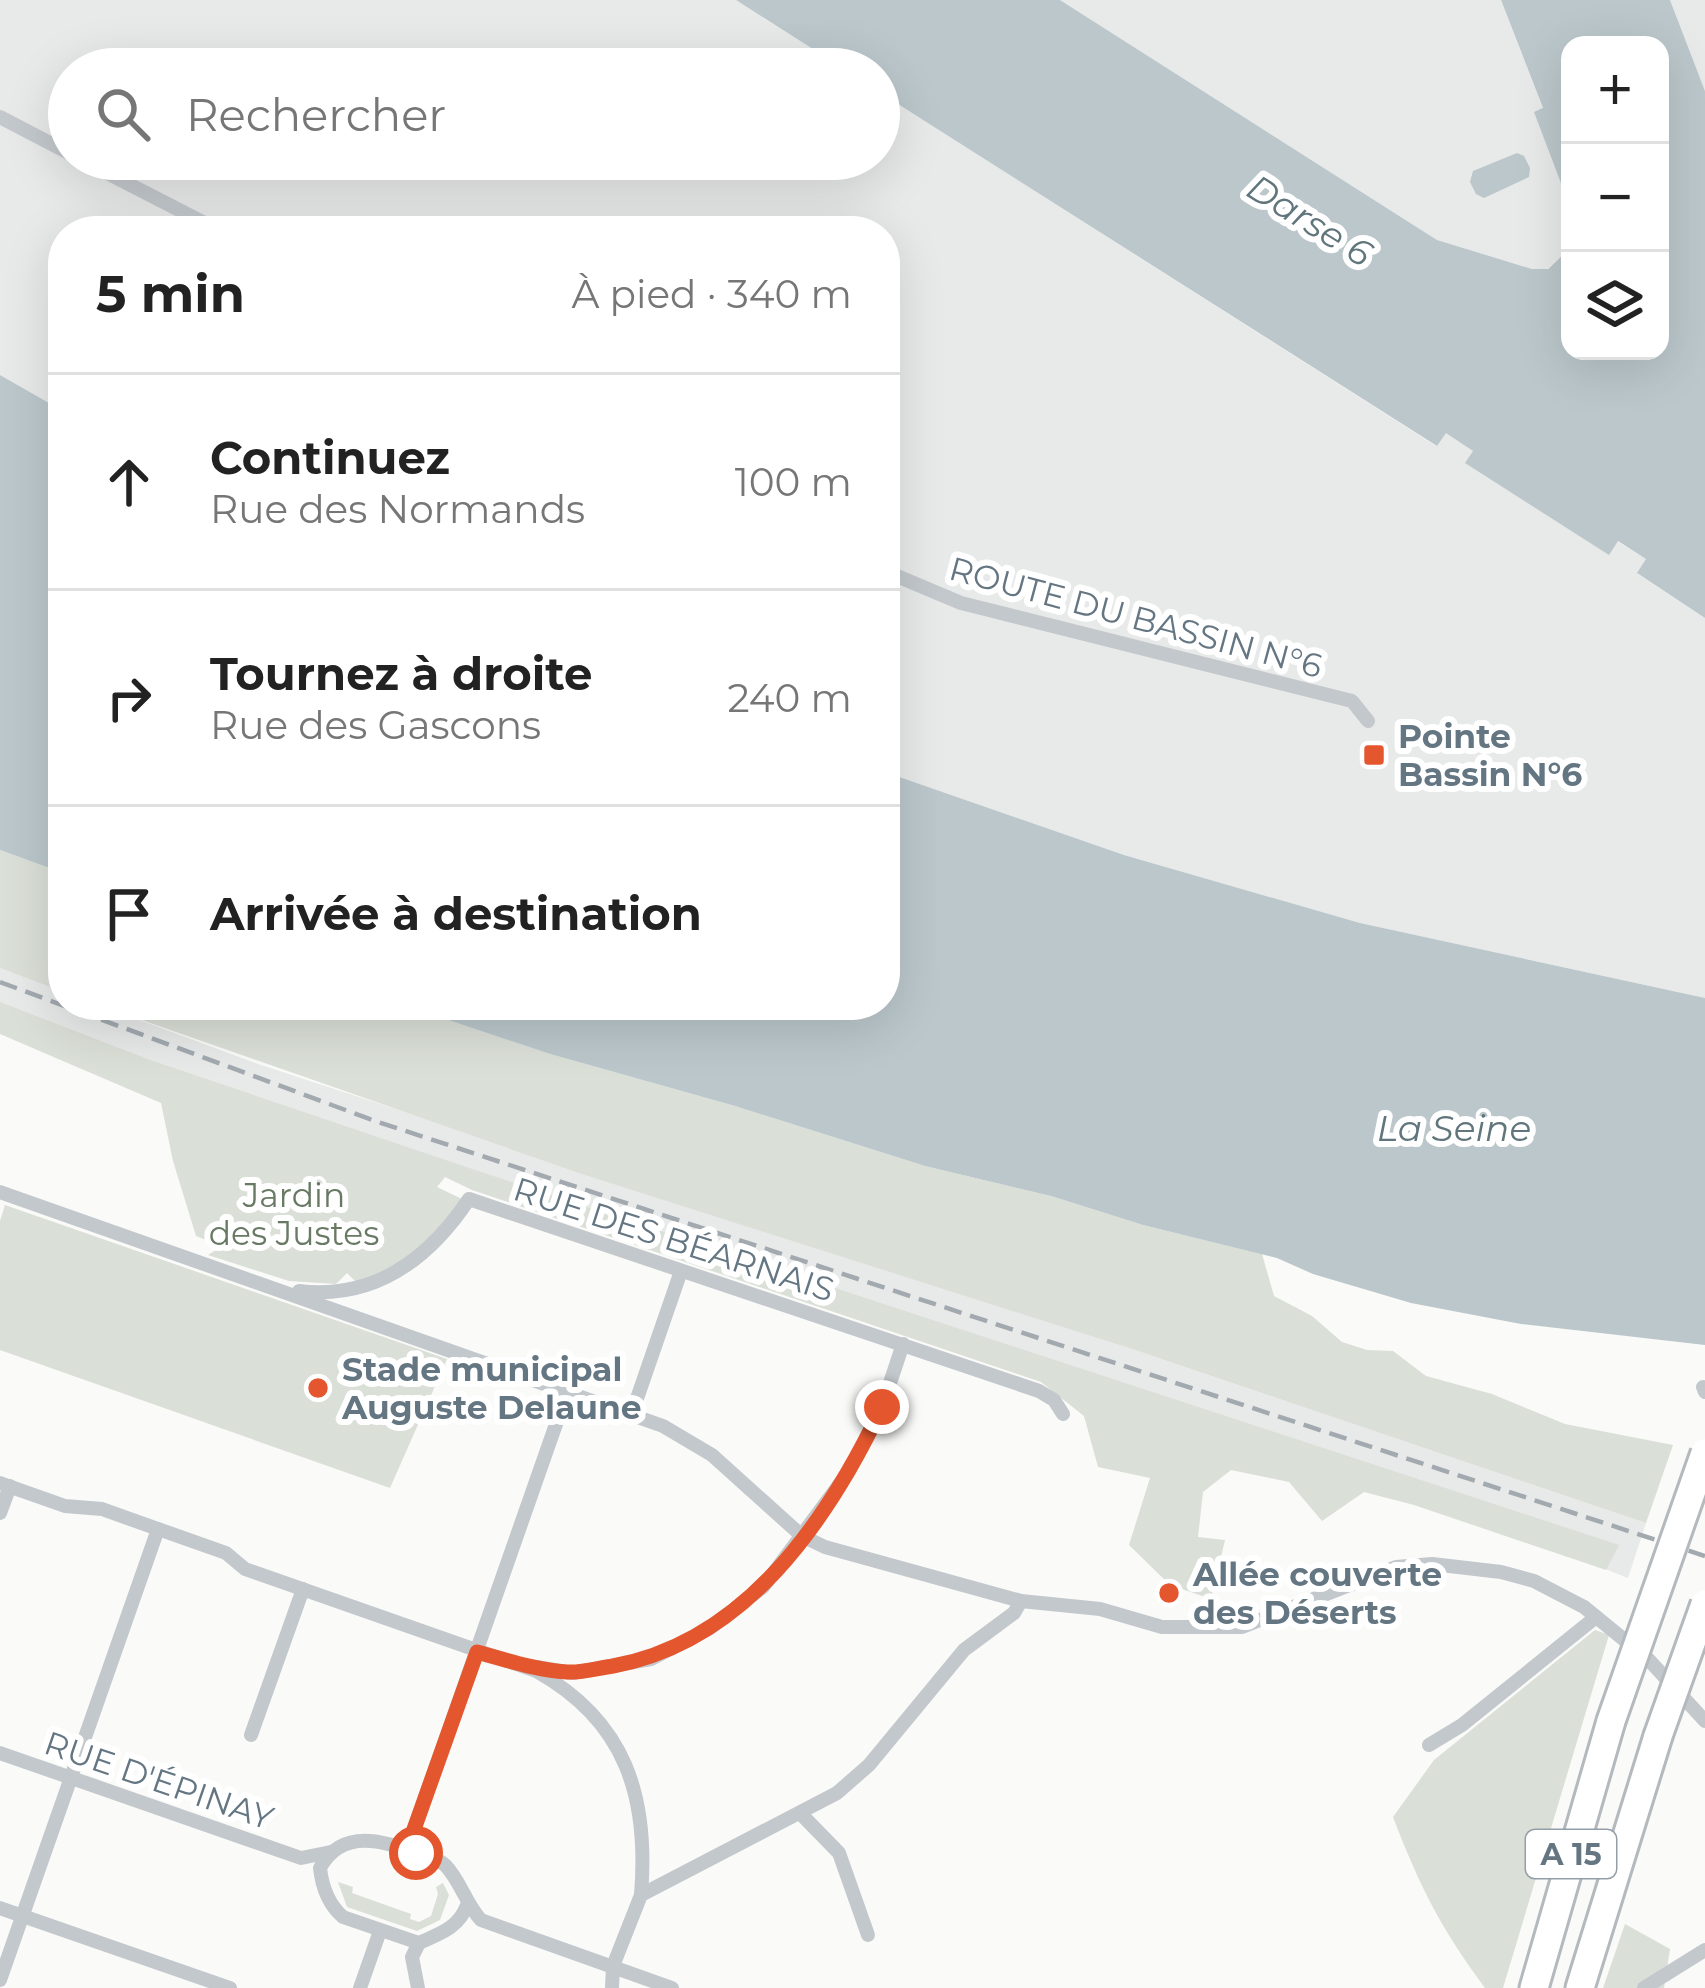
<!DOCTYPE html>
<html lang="fr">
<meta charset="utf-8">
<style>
:root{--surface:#fff;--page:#f6f6f6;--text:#222;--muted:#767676;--line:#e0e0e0}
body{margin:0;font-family:Montserrat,sans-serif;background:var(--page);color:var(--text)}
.controls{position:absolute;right:36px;top:36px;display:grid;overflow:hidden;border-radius:24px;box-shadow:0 12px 48px #0002}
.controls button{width:108px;height:108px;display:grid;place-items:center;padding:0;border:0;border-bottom:3px solid var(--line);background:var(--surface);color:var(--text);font:60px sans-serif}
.stop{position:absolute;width:36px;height:36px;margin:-27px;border:9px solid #e4572e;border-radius:50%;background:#fff}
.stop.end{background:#e4572e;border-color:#fff;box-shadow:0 3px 12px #0008}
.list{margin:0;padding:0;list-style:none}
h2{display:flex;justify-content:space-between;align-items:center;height:156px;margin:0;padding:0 48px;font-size:51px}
h2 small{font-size:39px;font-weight:400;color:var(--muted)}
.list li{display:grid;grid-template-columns:78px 1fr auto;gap:36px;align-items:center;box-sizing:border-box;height:216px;padding:0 48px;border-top:3px solid var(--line)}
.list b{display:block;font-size:45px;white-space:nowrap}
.list p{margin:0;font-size:39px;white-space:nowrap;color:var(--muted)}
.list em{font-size:39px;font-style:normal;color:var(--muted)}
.icon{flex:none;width:66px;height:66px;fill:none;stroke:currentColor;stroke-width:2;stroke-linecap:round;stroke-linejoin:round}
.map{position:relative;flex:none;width:1705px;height:1988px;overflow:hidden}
.search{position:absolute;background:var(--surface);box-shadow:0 12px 48px #0002;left:48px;top:48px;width:852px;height:132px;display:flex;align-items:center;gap:30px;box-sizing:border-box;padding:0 42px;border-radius:66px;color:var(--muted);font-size:45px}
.panel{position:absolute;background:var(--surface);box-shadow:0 12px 48px #0002;left:48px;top:216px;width:852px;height:804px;border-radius:48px}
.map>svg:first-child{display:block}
.built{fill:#e8e9e9}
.green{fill:#dadfd7}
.water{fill:#bbc7cb}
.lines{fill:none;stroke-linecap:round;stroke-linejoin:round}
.motorway-casing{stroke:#b4b9bd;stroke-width:33}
.minor{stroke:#c3c8cc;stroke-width:14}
.motorway{stroke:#fff;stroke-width:27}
.rail{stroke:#a2aab0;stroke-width:4.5;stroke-dasharray:18 9;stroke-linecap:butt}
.motorway-bridge-casing{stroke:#b4b9bd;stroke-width:33;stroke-linecap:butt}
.motorway-bridge{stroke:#fff;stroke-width:27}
.route{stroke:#e4572e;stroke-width:15}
.poi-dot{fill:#e4572e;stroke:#fff;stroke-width:4.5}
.labels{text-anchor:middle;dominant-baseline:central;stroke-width:12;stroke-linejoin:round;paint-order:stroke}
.shield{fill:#fff;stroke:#939fa8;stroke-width:3}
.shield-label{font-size:30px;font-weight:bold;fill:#657683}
.street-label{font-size:33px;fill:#657683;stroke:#fff}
.poi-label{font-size:33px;font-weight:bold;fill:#657683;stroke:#fff;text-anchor:start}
.park-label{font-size:33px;fill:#687a64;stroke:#fff}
.water-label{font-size:36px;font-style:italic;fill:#60757c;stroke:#fff}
</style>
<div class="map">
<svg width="1705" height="1988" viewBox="0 0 1705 1988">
<rect width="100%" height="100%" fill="#fafaf8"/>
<g class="built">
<polygon points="0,0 736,0 844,69 69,69 69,159 879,159 879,92 1436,446 1446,432 1473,451 1466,463 1609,554 1617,541 1646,559 1638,574 1705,618 1705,998 1360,923 1124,855 885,772 885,231 63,231 63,411 0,375"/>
<polygon points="1060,0 1501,0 1543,109 1535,113 1570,207 1570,248 1547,269 1532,269 1437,240"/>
<polygon points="1670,0 1705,0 1705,91"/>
<polygon points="0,968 63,992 63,1005 99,1005 261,1065 1132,1349 1646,1523 1628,1578 1544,1545 430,1169 0,1014"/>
</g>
<g class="green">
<polygon points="0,850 63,873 63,992 0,968"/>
<polygon points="0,1002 150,1060 487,1174 1619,1545 1606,1570 1414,1505 1364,1492 1322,1521 1289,1482 1231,1470 1203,1492 1198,1537 1225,1540 1211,1599 1170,1585 1129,1545 1150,1478 1098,1467 1084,1416 1041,1382 472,1190 445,1177 437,1187 464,1200 422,1250 358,1284 347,1273 336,1284 289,1281 208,1255 216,1250 211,1242 196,1236 173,1161 161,1103 0,1034"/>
<polygon points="99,1005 403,1005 550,1054 735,1106 925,1166 1051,1196 1143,1225 1262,1254 1274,1296 1312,1316 1342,1342 1367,1350 1393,1351 1426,1376 1492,1394 1565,1424 1673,1445 1646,1523 1132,1349 579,1173"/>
<polygon points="5,1205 447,1359 390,1488 0,1350 0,1221"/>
<path d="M1595,1630L1609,1635L1503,1988H1485C1441,1929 1419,1885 1393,1817L1434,1760Z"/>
<polygon points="338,1882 353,1887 352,1893 411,1914 410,1919 419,1922 431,1916 438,1894 436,1887 443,1883 449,1895 440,1920 417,1931 347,1907"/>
<polygon points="1625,1924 1670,1949 1664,1988 1603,1988"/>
</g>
<g class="water">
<polygon points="736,0 1060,0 1437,240 1532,269 1548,269 1570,248 1570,351 1660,351 1660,45 1570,45 1570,207 1534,112 1543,108 1501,0 1670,0 1705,91 1705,618 1637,573 1646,559 1618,541 1609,555 1465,463 1473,451 1446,433 1437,446 879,92 879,69 844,69"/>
<polygon points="1517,153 1524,156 1530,168 1529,177 1484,198 1476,194 1470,182 1473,171"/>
<polygon points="0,375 63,411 63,873 0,850"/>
<polygon points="885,772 1124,855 1360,923 1705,998 1705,1345 1521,1324 1411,1303 1313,1274 1277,1258 1143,1225 1051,1196 925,1166 735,1106 550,1054 403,1005 885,1005"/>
</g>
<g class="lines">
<defs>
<g id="motorway">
<polyline points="1534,1988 1611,1721"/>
<polyline points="1580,1988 1658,1736"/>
</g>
</defs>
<use href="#motorway" class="motorway-casing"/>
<g class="minor">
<polyline points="0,117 69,153"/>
<polyline points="80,159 220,231"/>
<polyline points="885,571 961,603 1352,701 1368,721"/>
<polyline points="0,1192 663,1426 712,1455 802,1536 825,1547 1021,1601 1100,1609 1162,1627 1242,1627 1396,1567 1432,1564 1501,1572 1534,1581 1584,1607 1649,1660 1705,1721"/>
<path d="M299,1291C375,1300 429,1259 469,1199L1039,1391L1054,1400L1063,1414"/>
<polyline points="1703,1387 1705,1392"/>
<polyline points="632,1413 681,1271"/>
<path d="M0,1483L65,1506L102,1509L158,1529L226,1553L245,1569L536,1671C626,1721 649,1797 641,1895"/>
<polyline points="0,1513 10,1486"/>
<polyline points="537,1667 572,1673 651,1659 710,1628 763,1587 848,1473 882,1407 903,1344"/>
<polyline points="251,1735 303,1589"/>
<polyline points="1429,1745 1462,1725 1596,1617"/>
<polyline points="0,1753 301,1858 331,1852"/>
<polyline points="801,1814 839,1853 868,1935"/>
<polyline points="407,1849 568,1390"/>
<path d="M467,1905C459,1928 439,1934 419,1943L343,1917C329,1905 322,1886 320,1868C342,1827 385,1841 420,1854C428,1857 439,1859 445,1865C460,1880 466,1904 481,1920L672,1988"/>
<polyline points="0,1908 230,1988"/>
<polyline points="0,1980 158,1529"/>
<polyline points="360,1988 380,1931"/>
<polyline points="418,1988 412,1957 419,1943"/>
<polyline points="612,1988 613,1966 641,1895 837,1793 869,1765 964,1650 1014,1613 1021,1601"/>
<polyline points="1644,1988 1705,1950"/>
</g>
<use href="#motorway" class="motorway"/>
<polyline class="rail" points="0,982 375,1121 1705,1556"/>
<defs>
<g id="motorway-bridge">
<polyline points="1611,1721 1705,1453"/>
<polyline points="1658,1736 1705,1604"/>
</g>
</defs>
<use href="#motorway-bridge" class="motorway-bridge-casing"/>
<use href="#motorway-bridge" class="motorway-bridge"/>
</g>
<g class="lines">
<path class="route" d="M416,1853L407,1849L477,1652C506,1660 536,1670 567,1672C582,1673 598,1668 613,1666C745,1642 827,1522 882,1407"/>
</g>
<g class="poi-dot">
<rect x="1362" y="743" width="24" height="24" rx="6"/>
<circle cx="318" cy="1388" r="12"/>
<circle cx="1169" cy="1593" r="12"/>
</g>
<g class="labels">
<rect class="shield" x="1526" y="1830" width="90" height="48" rx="9"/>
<g class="shield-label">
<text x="1571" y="1854">A 15</text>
</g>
<g class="street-label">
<text transform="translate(1136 617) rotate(15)">ROUTE DU BASSIN N°6</text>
<text transform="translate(674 1239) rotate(18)">RUE DES BÉARNAIS</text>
<text transform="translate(159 1780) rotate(19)">RUE D'ÉPINAY</text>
</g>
<g class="poi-label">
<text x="1398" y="736">Pointe<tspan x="1398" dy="38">Bassin N°6</tspan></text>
<text x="342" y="1369">Stade municipal<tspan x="342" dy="38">Auguste Delaune</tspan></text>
<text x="1193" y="1574">Allée couverte<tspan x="1193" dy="38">des Déserts</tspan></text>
</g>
<g class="park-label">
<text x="294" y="1195">Jardin<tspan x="294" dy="38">des Justes</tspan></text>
</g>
<g class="water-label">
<text transform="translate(1310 220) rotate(32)">Darse 6</text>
<text x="1454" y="1128">La Seine</text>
</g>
</g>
</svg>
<div class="controls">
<button>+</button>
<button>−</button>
<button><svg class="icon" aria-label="layers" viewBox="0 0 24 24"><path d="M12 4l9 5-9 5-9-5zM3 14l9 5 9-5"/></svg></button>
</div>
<div class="stop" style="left:416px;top:1853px"></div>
<div class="stop end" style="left:882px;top:1407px"></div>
<div class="search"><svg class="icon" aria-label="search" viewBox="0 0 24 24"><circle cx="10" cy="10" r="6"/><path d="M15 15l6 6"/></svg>Rechercher</div>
<section class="panel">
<h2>5 min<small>À pied · 340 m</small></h2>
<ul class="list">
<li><svg class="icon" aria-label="ahead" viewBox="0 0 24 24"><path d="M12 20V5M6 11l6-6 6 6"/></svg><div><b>Continuez</b><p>Rue des Normands</p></div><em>100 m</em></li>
<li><svg class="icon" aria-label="right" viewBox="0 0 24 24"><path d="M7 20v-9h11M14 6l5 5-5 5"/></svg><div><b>Tournez à droite</b><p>Rue des Gascons</p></div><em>240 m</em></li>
<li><svg class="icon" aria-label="arrive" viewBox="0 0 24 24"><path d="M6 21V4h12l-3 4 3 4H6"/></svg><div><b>Arrivée à destination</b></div></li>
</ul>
</section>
</div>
